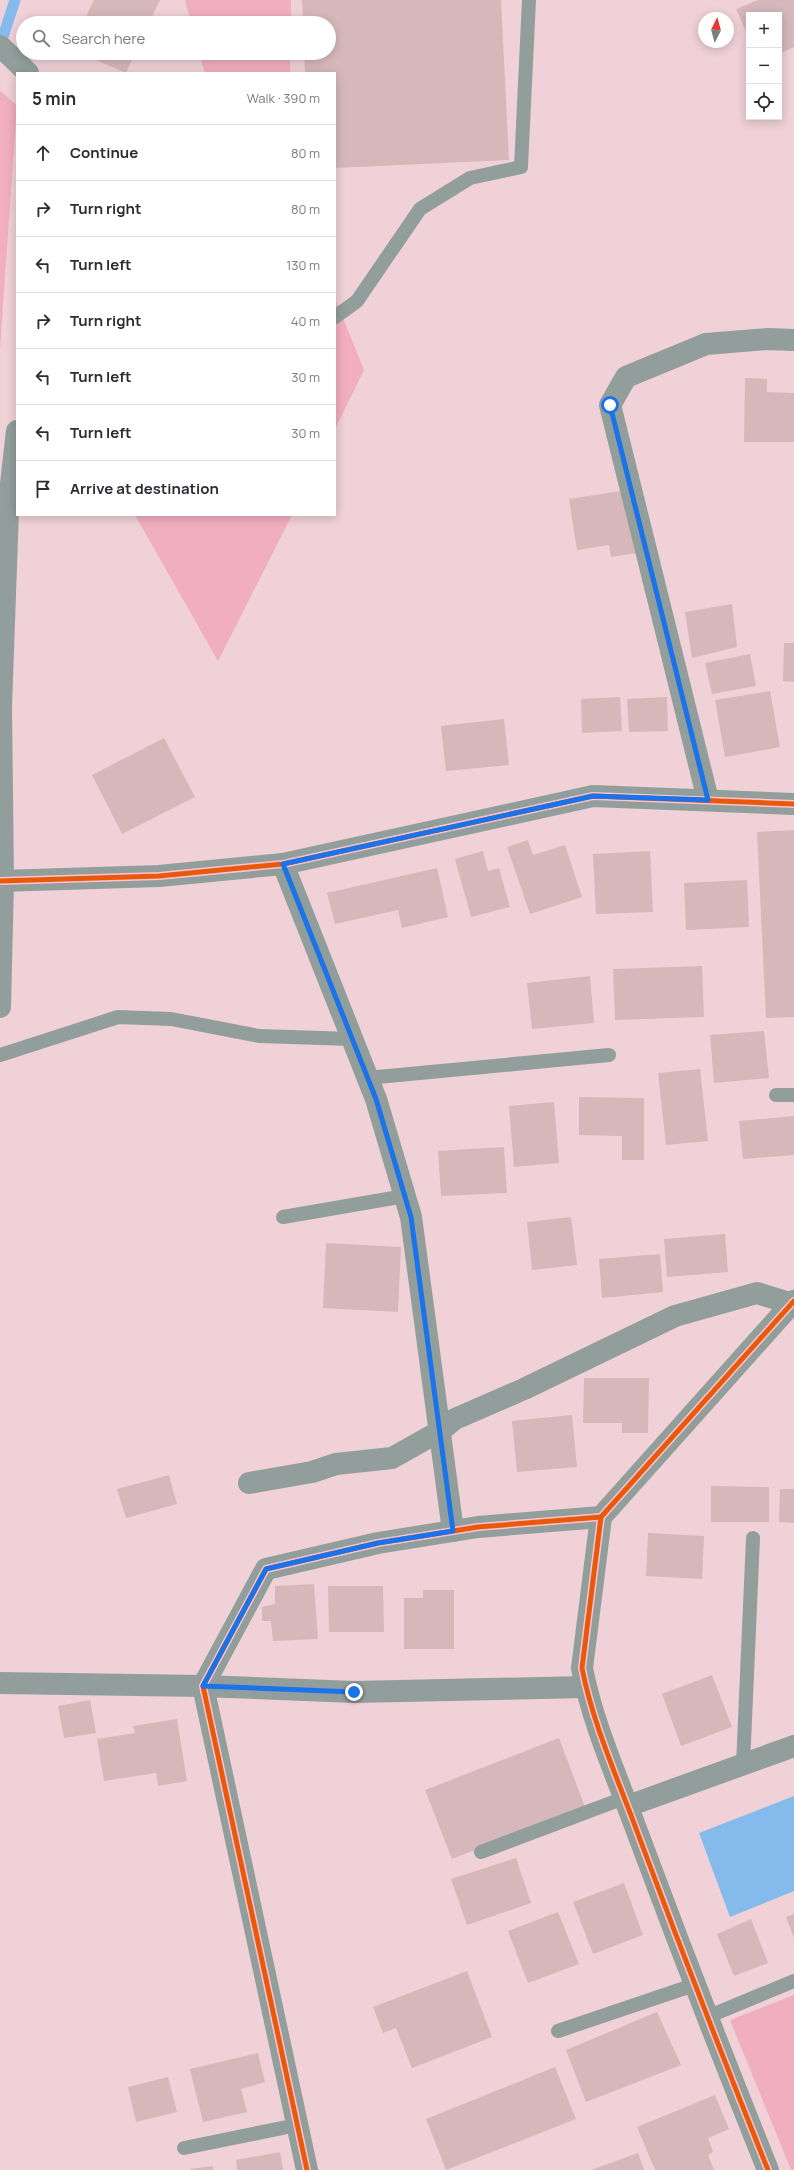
<!DOCTYPE html>
<meta charset="utf-8">
<style>
:root{--surface:#fff;--page:#f2f2f3;--text:#2b2b33;--muted:#7c7c81;--line:#e1e1e2}
body{margin:0;font-family:Manrope,sans-serif;background:var(--page);color:var(--text)}
.controls{position:absolute;right:12px;top:12px;display:grid;overflow:hidden;border-radius:0px;box-shadow:0 2px 10px #0003}
.controls button{width:36px;height:36px;display:grid;place-items:center;padding:0;border:0;border-bottom:1px solid var(--line);background:var(--surface);color:var(--text);font:20px sans-serif}
.compass{position:absolute;left:698px;top:12px;width:36px;height:36px;border-radius:50%;background:var(--surface);box-shadow:0 2px 10px #0003;rotate:6deg}
.stop{position:absolute;width:12px;height:12px;margin:-9px;border:3px solid #1a73e8;border-radius:50%;background:#fff}
.stop.end{background:#1a73e8;border-color:#fff;box-shadow:0 1px 4px #0008}
.list{margin:0;padding:0;list-style:none}
h2{display:flex;justify-content:space-between;align-items:center;height:52px;margin:0;padding:0 16px;font-size:17px}
h2 small{font-size:13px;font-weight:400;color:var(--muted)}
.list li{display:grid;grid-template-columns:26px 1fr auto;gap:12px;align-items:center;box-sizing:border-box;height:56px;padding:0 16px;border-top:1px solid var(--line)}
.list b{display:block;font-size:15px;white-space:nowrap}
.list em{font-size:13px;font-style:normal;color:var(--muted)}
.icon{flex:none;width:22px;height:22px;fill:none;stroke:currentColor;stroke-width:2;stroke-linecap:round;stroke-linejoin:round}
.map{position:relative;flex:none;width:794px;height:2170px;overflow:hidden}
.search{position:absolute;background:var(--surface);box-shadow:0 2px 10px #0003;left:16px;top:16px;width:320px;height:44px;display:flex;align-items:center;gap:10px;box-sizing:border-box;padding:0 14px;border-radius:22px;color:var(--muted);font-size:15px}
.panel{position:absolute;background:var(--surface);box-shadow:0 2px 10px #0003;left:16px;top:72px;width:320px;height:444px;border-radius:0px}
.map>svg:first-child{display:block}
.green{fill:#f1aebf}
.water{fill:#84bbec}
.lines{fill:none;stroke-linecap:round;stroke-linejoin:round}
.stream{stroke:#84bbec;stroke-width:11}
.building{fill:#d6b8bb}
.service{stroke:#919e9c;stroke-width:14}
.minor{stroke:#919e9c;stroke-width:22}
.cycleway-casing{stroke:#fcc4d0;stroke-width:8}
.cycleway{stroke:#e8590c;stroke-width:5}
.route{stroke:#1a73e8;stroke-width:5}
</style>
<div class="map">
<svg width="794" height="2170" viewBox="0 0 794 2170">
<rect width="100%" height="100%" fill="#efd1d7"/>
<g class="green">
<polygon points="185,0 291,0 291,23 191,23"/>
<polygon points="199,53 290,53 290,73 205,73"/>
<polygon points="0,91 17,105 0,349"/>
<polygon points="335,298 364,370 335,429"/>
<polygon points="135,515 292,515 218,661"/>
<polygon points="794,1995 794,2170 791,2170 730,2020"/>
</g>
<polygon class="water" points="794,1796 794,1891 730,1917 699,1833"/>
<g class="lines">
<polyline class="stream" points="0,46 15,0"/>
</g>
<g class="building">
<polygon points="94,0 160,0 149,23 83,23"/>
<polygon points="302,0 501,0 509,160 335,168 335,73 305,73 304,53 329,53 329,23 303,23"/>
<polygon points="758,0 794,0 794,47 779,54 779,15 749,15 749,38 736,9"/>
<polygon points="80,53 135,53 126,73"/>
<polygon points="745,378 767,379 767,392 794,393 794,442 744,442"/>
<polygon points="627,490 637,553 611,557 609,545 577,550 569,499"/>
<polygon points="732,604 737,647 692,658 685,612"/>
<polygon points="784,643 794,643 794,682 783,681"/>
<polygon points="750,654 756,686 712,694 705,663"/>
<polygon points="770,691 780,747 725,757 715,700"/>
<polygon points="620,697 622,731 582,733 581,699"/>
<polygon points="667,697 668,731 629,732 627,699"/>
<polygon points="504,719 509,765 446,771 441,726"/>
<polygon points="164,738 195,797 122,834 92,775"/>
<polygon points="794,830 794,1017 766,1018 757,832"/>
<polygon points="528,840 533,855 565,845 582,897 530,914 507,847"/>
<polygon points="483,851 488,871 499,868 510,907 471,917 455,859"/>
<polygon points="650,851 653,912 596,914 593,854"/>
<polygon points="437,868 448,917 402,928 398,910 335,924 327,893"/>
<polygon points="747,880 749,927 686,930 684,883"/>
<polygon points="702,966 704,1017 615,1020 613,969"/>
<polygon points="590,976 594,1023 532,1029 527,983"/>
<polygon points="764,1031 769,1078 714,1083 710,1035"/>
<polygon points="700,1069 708,1141 666,1145 658,1073"/>
<polygon points="579,1097 644,1098 644,1160 622,1160 622,1136 579,1135"/>
<polygon points="554,1102 559,1163 514,1167 509,1106"/>
<polygon points="794,1116 794,1155 743,1159 739,1121"/>
<polygon points="504,1147 507,1193 441,1196 438,1151"/>
<polygon points="571,1217 577,1265 532,1270 527,1222"/>
<polygon points="725,1234 728,1272 667,1277 664,1239"/>
<polygon points="326,1243 401,1247 398,1312 323,1308"/>
<polygon points="660,1254 663,1292 602,1298 599,1259"/>
<polygon points="584,1378 649,1378 648,1433 622,1433 622,1423 583,1423"/>
<polygon points="572,1415 577,1467 517,1472 512,1421"/>
<polygon points="169,1475 177,1504 126,1518 117,1489"/>
<polygon points="711,1486 769,1487 769,1522 711,1522"/>
<polygon points="780,1489 794,1489 794,1523 779,1522"/>
<polygon points="648,1533 704,1536 702,1579 646,1576"/>
<polygon points="314,1584 318,1639 273,1641 271,1621 262,1621 262,1607 275,1604 275,1586"/>
<polygon points="328,1586 383,1586 384,1632 329,1632"/>
<polygon points="423,1590 454,1590 454,1649 404,1649 404,1598 423,1598"/>
<polygon points="712,1675 732,1727 681,1746 662,1694"/>
<polygon points="90,1700 96,1733 64,1738 58,1706"/>
<polygon points="177,1719 187,1781 158,1786 156,1773 104,1781 97,1739 135,1733 133,1726"/>
<polygon points="559,1738 585,1807 452,1859 425,1790"/>
<polygon points="516,1858 531,1903 467,1925 451,1879"/>
<polygon points="624,1883 643,1935 593,1954 573,1902"/>
<polygon points="558,1912 579,1964 528,1983 508,1931"/>
<polygon points="794,1914 794,1938 786,1917"/>
<polygon points="751,1919 768,1963 734,1976 717,1934"/>
<polygon points="467,1971 492,2037 412,2068 396,2028 383,2033 373,2007"/>
<polygon points="657,2012 681,2065 586,2102 566,2050"/>
<polygon points="258,2053 265,2082 241,2089 247,2112 203,2122 190,2069"/>
<polygon points="555,2067 576,2119 446,2170 426,2119"/>
<polygon points="168,2077 177,2112 136,2122 128,2087"/>
<polygon points="715,2095 729,2129 708,2138 713,2152 708,2155 714,2170 655,2170 637,2127"/>
<polygon points="280,2152 283,2170 237,2170 236,2160"/>
<polygon points="638,2153 644,2170 591,2170"/>
<polygon points="213,2166 213,2170 191,2170 190,2169"/>
</g>
<g class="lines">
<g class="service">
<polyline points="335,317 357,301 420,209 470,178 521,167 529,0"/>
<polyline points="0,1055 118,1017 171,1019 259,1036 352,1039"/>
<polyline points="367,1078 609,1055"/>
<polyline points="776,1095 794,1095"/>
<polyline points="283,1217 405,1196"/>
<polyline points="743,1765 753,1538"/>
<polyline points="481,1852 624,1798"/>
<polyline points="707,2017 794,1981"/>
<polyline points="558,2031 694,1985"/>
<polyline points="184,2148 297,2125"/>
</g>
<g class="minor">
<polyline points="0,46 28,73"/>
<polyline points="708,800 610,405 626,377 706,344 768,339 794,340"/>
<polyline points="283,864 376,1099 411,1217 453,1531"/>
<polyline points="0,881 159,876 283,864 593,796 794,804"/>
<polyline points="0,1007 3,881 1,706 8,510 17,431"/>
<polyline points="249,1483 312,1472 336,1464 392,1458 440,1431 455,1419 524,1389 675,1316 757,1293 792,1304"/>
<polyline points="0,1683 203,1686 354,1692 585,1687"/>
<polyline points="628,1806 794,1746"/>
<polyline points="307,2170 203,1686 266,1569 378,1543 478,1527 601,1517"/>
<path d="M768,2170C723,2058 680,1947 638,1834C618,1779 593,1725 582,1668L601,1517L794,1301"/>
</g>
<defs>
<g id="cycleway">
<polyline points="0,881 159,876 283,864 593,796 794,804"/>
<polyline points="307,2170 203,1686 266,1569 378,1543 478,1527 601,1517"/>
<path d="M768,2170C723,2058 680,1947 638,1834C618,1779 593,1725 582,1668L601,1517L794,1301"/>
</g>
</defs>
<use href="#cycleway" class="cycleway-casing"/>
<use href="#cycleway" class="cycleway"/>
</g>
<g class="lines">
<polyline class="route" points="354,1692 203,1686 266,1569 378,1543 453,1531 411,1217 376,1099 283,864 593,796 708,800 610,405"/>
</g>
</svg>
<div class="controls">
<button>+</button>
<button>−</button>
<button><svg class="icon" aria-label="locate" viewBox="0 0 24 24"><circle cx="12" cy="12" r="6"/><path d="M12 2v4M12 18v4M2 12h4M18 12h4"/></svg></button>
</div>
<svg class="compass" viewBox="-18 -18 36 36"><path d="M0-13l5 13h-10z" fill="#e53935"/><path d="M0 13l5-13h-10z" fill="#7c7c81"/></svg>
<div class="stop" style="left:610px;top:405px"></div>
<div class="stop end" style="left:354px;top:1692px"></div>
<div class="search"><svg class="icon" aria-label="search" viewBox="0 0 24 24"><circle cx="10" cy="10" r="6"/><path d="M15 15l6 6"/></svg>Search here</div>
<section class="panel">
<h2>5 min<small>Walk · 390 m</small></h2>
<ul class="list">
<li><svg class="icon" aria-label="ahead" viewBox="0 0 24 24"><path d="M12 20V5M6 11l6-6 6 6"/></svg><div><b>Continue</b></div><em>80 m</em></li>
<li><svg class="icon" aria-label="right" viewBox="0 0 24 24"><path d="M7 20v-9h11M14 6l5 5-5 5"/></svg><div><b>Turn right</b></div><em>80 m</em></li>
<li><svg class="icon" aria-label="left" viewBox="0 0 24 24"><path d="M17 20v-9H6M10 6l-5 5 5 5"/></svg><div><b>Turn left</b></div><em>130 m</em></li>
<li><svg class="icon" aria-label="right" viewBox="0 0 24 24"><path d="M7 20v-9h11M14 6l5 5-5 5"/></svg><div><b>Turn right</b></div><em>40 m</em></li>
<li><svg class="icon" aria-label="left" viewBox="0 0 24 24"><path d="M17 20v-9H6M10 6l-5 5 5 5"/></svg><div><b>Turn left</b></div><em>30 m</em></li>
<li><svg class="icon" aria-label="left" viewBox="0 0 24 24"><path d="M17 20v-9H6M10 6l-5 5 5 5"/></svg><div><b>Turn left</b></div><em>30 m</em></li>
<li><svg class="icon" aria-label="arrive" viewBox="0 0 24 24"><path d="M6 21V4h12l-3 4 3 4H6"/></svg><div><b>Arrive at destination</b></div></li>
</ul>
</section>
</div>
